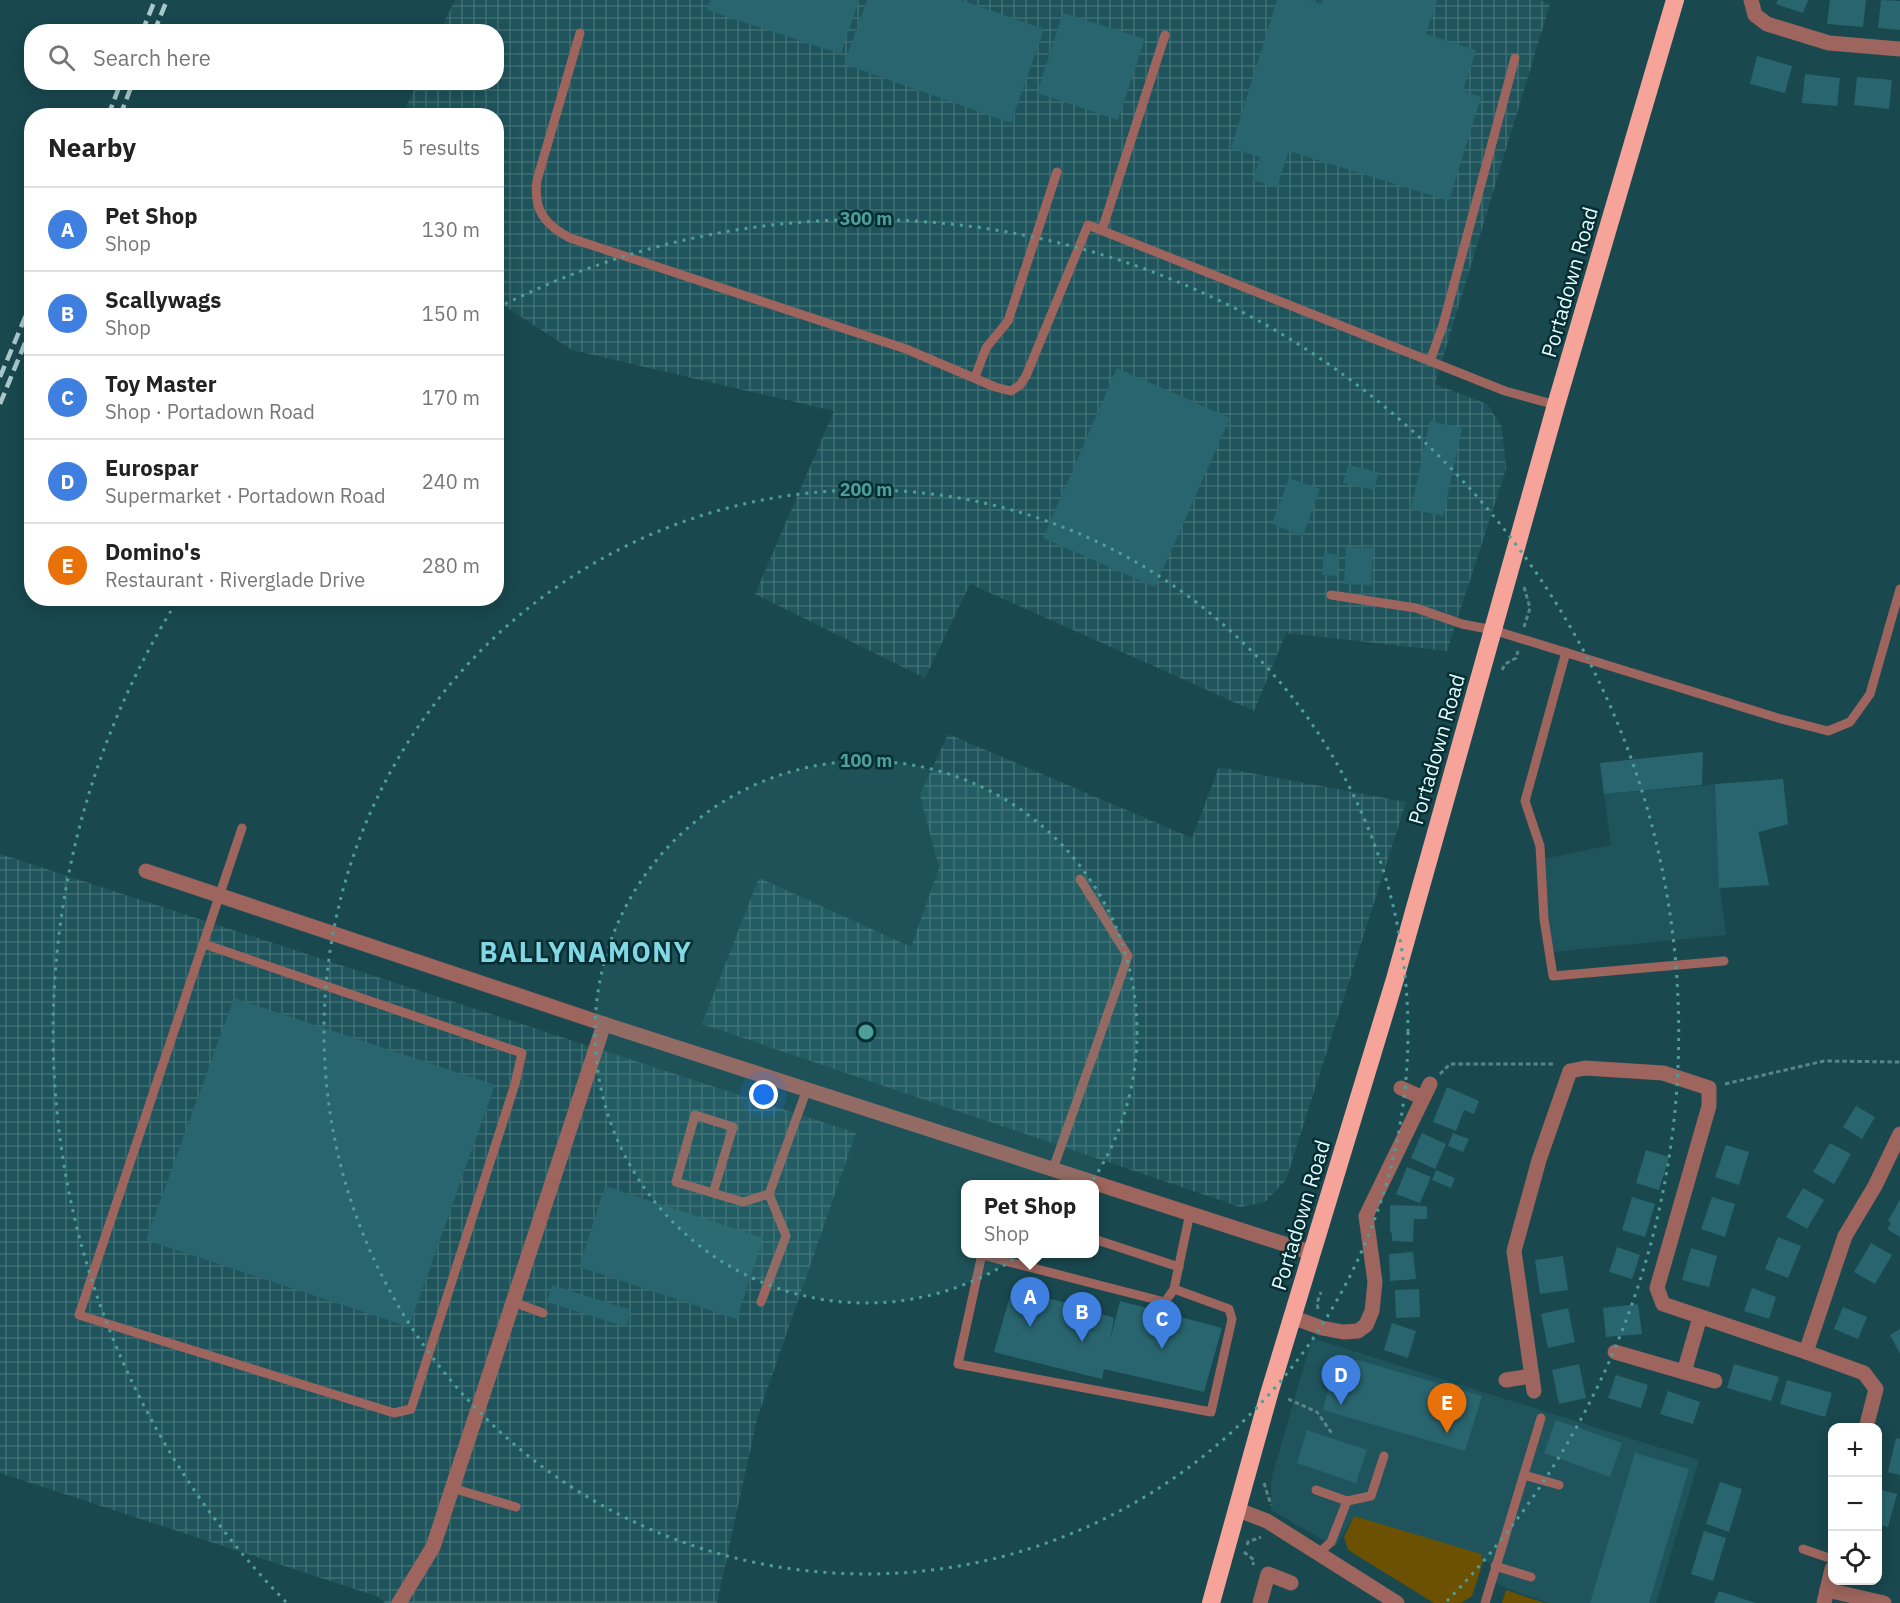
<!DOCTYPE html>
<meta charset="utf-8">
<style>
:root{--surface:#fff;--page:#f2f2f2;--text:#222;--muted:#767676;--line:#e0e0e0;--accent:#b45309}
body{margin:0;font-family:"IBM Plex Sans",sans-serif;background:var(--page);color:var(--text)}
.controls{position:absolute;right:18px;bottom:18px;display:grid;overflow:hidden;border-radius:12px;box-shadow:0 3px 15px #0003}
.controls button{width:54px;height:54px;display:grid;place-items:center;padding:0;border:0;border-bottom:2px solid var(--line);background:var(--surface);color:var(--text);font:30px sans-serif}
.you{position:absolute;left:764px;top:1095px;width:21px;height:21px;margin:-15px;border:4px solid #fff;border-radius:50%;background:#1a73e8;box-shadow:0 0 0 9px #1a73e833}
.badge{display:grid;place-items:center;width:39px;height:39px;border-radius:50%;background:var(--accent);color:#fff;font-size:20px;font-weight:700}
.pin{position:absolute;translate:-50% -50px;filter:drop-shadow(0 2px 3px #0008)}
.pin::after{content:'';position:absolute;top:32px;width:21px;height:18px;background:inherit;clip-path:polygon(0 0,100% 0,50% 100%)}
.popup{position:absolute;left:961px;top:1180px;width:138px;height:78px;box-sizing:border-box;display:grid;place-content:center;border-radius:12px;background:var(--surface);filter:drop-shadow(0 2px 4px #0005);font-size:20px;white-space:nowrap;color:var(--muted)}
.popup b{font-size:22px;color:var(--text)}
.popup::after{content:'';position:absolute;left:50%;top:100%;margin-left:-12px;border:12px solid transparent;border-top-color:var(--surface)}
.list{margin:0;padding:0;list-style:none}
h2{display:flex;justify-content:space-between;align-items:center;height:78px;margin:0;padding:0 24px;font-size:26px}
h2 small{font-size:20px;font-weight:400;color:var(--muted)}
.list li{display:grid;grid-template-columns:39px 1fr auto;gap:18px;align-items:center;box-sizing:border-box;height:84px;padding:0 24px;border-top:2px solid var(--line)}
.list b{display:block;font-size:22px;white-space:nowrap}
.list p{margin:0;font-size:20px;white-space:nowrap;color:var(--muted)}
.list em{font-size:20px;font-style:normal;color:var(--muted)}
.icon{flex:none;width:33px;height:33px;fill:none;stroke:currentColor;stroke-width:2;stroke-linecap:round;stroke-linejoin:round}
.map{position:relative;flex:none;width:1900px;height:1603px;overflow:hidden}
.search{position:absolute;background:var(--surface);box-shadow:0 3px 15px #0003;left:24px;top:24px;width:480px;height:66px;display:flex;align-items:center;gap:15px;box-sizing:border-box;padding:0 21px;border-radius:24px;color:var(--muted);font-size:22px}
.panel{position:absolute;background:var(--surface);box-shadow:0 3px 15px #0003;left:24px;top:108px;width:480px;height:498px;border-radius:24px}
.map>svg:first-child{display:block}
.built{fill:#1f545c}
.industrial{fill:url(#industrial-grid)}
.grass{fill:#6b5101}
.building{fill:#29656e}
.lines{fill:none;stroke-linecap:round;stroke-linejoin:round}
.path{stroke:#5c8389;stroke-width:3;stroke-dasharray:4.5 3;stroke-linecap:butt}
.lane{stroke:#9d655d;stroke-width:9}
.street{stroke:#9d655d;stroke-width:15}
.highway{stroke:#f6a499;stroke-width:18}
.rail{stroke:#a9c8cc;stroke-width:4.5;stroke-dasharray:12 6;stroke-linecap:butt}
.ring{fill:none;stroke:#4e9e99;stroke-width:3;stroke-dasharray:3 6}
.labels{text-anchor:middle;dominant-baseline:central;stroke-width:5;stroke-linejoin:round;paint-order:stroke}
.street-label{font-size:21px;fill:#e2fafe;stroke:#062d32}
.district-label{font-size:27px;font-weight:bold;letter-spacing:1.5px;fill:#81d7e4;stroke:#062d32}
.centre{fill:#4e9e99;stroke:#062d32;stroke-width:3}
.ring-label{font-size:18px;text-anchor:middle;font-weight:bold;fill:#4e9e99;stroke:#062d32;stroke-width:5;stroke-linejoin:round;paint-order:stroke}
</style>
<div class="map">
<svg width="1900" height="1603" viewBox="0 0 1900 1603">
<defs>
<pattern id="industrial-grid" width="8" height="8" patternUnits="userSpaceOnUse" patternTransform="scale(1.5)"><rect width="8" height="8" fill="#1f545c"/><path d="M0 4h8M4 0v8" fill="none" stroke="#3f6e74"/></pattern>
</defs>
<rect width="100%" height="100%" fill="#19484f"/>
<g class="built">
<polygon points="1783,779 1788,824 1759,832 1769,885 1720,888 1726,935 1552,952 1543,859 1611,845 1604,794"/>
<polygon points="1312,1338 1699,1460 1656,1603 1549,1603 1508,1589 1489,1579 1492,1564 1354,1516 1335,1547 1271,1510 1271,1480"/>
</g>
<g class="industrial">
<polygon points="455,0 1540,0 1550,4 1435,384 1487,404 1502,427 1506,469 1447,651 1286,633 1254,711 970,584 925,678 755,594 834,411 572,350 497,301 496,116 402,116 417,83 496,82 496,32 440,31"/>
<polygon points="948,734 1192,838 1219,767 1406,802 1286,1180 1265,1202 1240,1207 702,1024 759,878 911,947 939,868 920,795"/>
<polygon points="0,854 856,1133 757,1419 717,1603 385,1603 379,1597 0,1473"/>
</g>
<g class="grass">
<polygon points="1354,1516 1481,1554 1483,1562 1472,1596 1461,1603 1434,1603 1348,1550 1344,1537"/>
<polygon points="1506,1590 1545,1603 1502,1603"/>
</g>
<g class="building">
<polygon points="710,0 859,0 841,54 707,10"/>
<polygon points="867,0 961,0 1044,29 1011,123 844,64"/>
<polygon points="1277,0 1309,0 1321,4 1323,0 1437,0 1426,34 1476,50 1463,91 1481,97 1449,201 1289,151 1277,188 1253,180 1260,157 1231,148"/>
<polygon points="1778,0 1808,0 1803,13 1776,4"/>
<polygon points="1830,0 1866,0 1863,27 1827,24"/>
<polygon points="1881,0 1900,1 1900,30 1878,28"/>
<polygon points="1063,13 1145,39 1118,120 1037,93"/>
<polygon points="1757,56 1792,66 1785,93 1750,84"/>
<polygon points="1805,74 1840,78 1837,106 1802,103"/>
<polygon points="1857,77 1892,80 1889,109 1854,105"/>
<polygon points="1117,368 1230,418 1155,587 1043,538"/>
<polygon points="1430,421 1462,428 1443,516 1411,509"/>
<polygon points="1348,465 1379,472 1374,490 1343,483"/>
<polygon points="1289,478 1320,489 1303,536 1272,524"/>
<polygon points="1346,547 1373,548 1371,585 1344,584"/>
<polygon points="1324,553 1339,555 1337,576 1322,575"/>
<polygon points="1703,752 1702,785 1604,794 1600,763"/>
<polygon points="1783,779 1788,824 1758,832 1769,885 1719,888 1715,784"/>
<polygon points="234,998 495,1085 409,1327 146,1240"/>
<polygon points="1447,1087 1479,1101 1474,1114 1464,1110 1456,1131 1433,1122"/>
<polygon points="1856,1106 1875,1117 1862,1139 1843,1127"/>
<polygon points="1422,1133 1446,1144 1435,1169 1411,1158"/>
<polygon points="1453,1133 1469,1139 1463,1152 1448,1146"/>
<polygon points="1830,1143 1851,1154 1834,1184 1813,1172"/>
<polygon points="1726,1145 1749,1152 1739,1185 1715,1177"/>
<polygon points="1646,1150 1669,1157 1659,1190 1636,1183"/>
<polygon points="1407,1167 1431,1177 1420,1203 1396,1194"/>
<polygon points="1436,1170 1455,1178 1451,1188 1432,1180"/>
<polygon points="605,1186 763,1238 737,1319 579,1267"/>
<polygon points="1803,1188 1824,1200 1807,1229 1786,1217"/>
<polygon points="1632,1197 1655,1204 1645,1237 1622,1230"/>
<polygon points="1712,1197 1735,1204 1725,1237 1701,1229"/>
<polygon points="1900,1199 1900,1237 1887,1229 1891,1223 1888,1221"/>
<polygon points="1390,1205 1427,1206 1427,1219 1414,1219 1413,1242 1392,1241 1392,1234 1390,1231"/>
<polygon points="1778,1237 1801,1246 1788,1278 1765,1269"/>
<polygon points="1871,1243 1892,1255 1875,1284 1854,1272"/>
<polygon points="1617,1247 1640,1255 1632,1279 1609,1272"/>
<polygon points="1691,1248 1717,1256 1709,1287 1682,1280"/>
<polygon points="1413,1252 1416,1279 1390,1281 1389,1254"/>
<polygon points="1563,1256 1568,1290 1540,1294 1535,1260"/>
<polygon points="552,1285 631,1310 626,1327 547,1302"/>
<polygon points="1752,1288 1776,1297 1769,1319 1744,1311"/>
<polygon points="1012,1289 1067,1303 1114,1318 1110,1341 1120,1301 1222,1328 1204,1392 1104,1369 1102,1379 994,1352"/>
<polygon points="1419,1289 1420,1317 1396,1318 1395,1290"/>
<polygon points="1638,1304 1642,1334 1606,1337 1603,1308"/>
<polygon points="1843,1307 1867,1317 1858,1339 1834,1329"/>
<polygon points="1568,1308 1575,1342 1548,1348 1541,1314"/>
<polygon points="1392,1323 1416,1331 1408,1358 1384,1350"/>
<polygon points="1900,1329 1900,1354 1890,1335"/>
<polygon points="1337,1354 1482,1396 1465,1451 1323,1410"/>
<polygon points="1579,1364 1586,1398 1559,1404 1552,1370"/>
<polygon points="1734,1364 1779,1377 1771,1401 1727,1388"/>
<polygon points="1616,1375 1648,1385 1641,1408 1608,1398"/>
<polygon points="1787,1380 1832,1393 1825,1417 1780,1404"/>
<polygon points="1668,1391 1700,1402 1693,1424 1660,1414"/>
<polygon points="1556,1420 1622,1443 1610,1477 1544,1453"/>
<polygon points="1307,1430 1367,1450 1356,1483 1297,1463"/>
<polygon points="1896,1438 1900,1439 1900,1475 1888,1472"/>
<polygon points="1635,1453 1689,1469 1649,1603 1590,1603"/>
<polygon points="1720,1482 1742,1489 1729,1532 1706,1524"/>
<polygon points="1878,1489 1897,1494 1888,1527 1878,1524"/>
<polygon points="1704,1531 1726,1538 1713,1581 1691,1574"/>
<polygon points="1719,1591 1756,1603 1714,1603"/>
</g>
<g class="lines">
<g class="path">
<polyline points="1524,587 1530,608 1524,627"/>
<polyline points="1502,670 1505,664 1516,658 1518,651"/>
<polyline points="1440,1074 1450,1064 1555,1064"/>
<polyline points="1725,1084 1824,1061 1900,1062"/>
<polyline points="1318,1309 1317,1303 1321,1292"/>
<polyline points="1288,1399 1317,1412 1333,1435"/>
<polyline points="1264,1483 1271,1505"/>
<polyline points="1247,1545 1248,1542 1261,1537"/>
<polyline points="1244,1552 1254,1560 1253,1565"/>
</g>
<g class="lane">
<path d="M580,33L537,180C533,210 545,225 570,238L906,349L995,387L1011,391L1020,385L1026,376L1088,225L1505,391L1556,405"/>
<polyline points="1102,230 1165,35"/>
<polyline points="1430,361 1443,325 1515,58"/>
<polyline points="975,377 986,348 1008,321 1057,172"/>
<polyline points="1331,595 1416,608 1462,624 1493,630 1778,718 1828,731 1850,722 1870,694 1900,589"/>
<polyline points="1566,652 1525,801 1540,846 1544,919 1553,976 1724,961"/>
<polyline points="204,944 522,1053 515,1084 411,1409 394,1413 79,1315 242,828"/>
<polyline points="1053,1169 1128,956 1080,879"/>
<polyline points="713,1193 733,1127 695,1115 676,1182 743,1202 769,1194 807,1089"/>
<polyline points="1094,1239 1179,1267"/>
<polyline points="982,1254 958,1364 1211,1412 1232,1319 1229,1309 1174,1289 1190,1213"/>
<polyline points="982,1255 1165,1302 1174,1289"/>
<polyline points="513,1302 543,1313"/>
<polyline points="761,1302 786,1236 769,1194"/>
<polyline points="1524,1475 1559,1485"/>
<polyline points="452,1488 516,1507"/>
<polyline points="1316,1490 1347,1501 1371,1496 1384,1456"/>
<polyline points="1803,1549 1832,1559"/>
<polyline points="1318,1554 1331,1542 1347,1501"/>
<polyline points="1495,1566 1531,1577"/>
<polyline points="1485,1603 1541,1418"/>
</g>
<g class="street">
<polyline points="1751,0 1755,15 1767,24 1829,43 1900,49"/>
<polyline points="146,871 604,1024 1312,1253"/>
<polyline points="1401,1088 1423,1098"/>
<polyline points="1292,1317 1322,1328 1343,1332 1358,1331 1366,1325 1372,1311 1375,1282 1366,1216 1430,1084"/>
<polyline points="1615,1352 1715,1381"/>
<polyline points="1684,1372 1700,1317"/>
<polyline points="1506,1380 1532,1376"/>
<polyline points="1534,1391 1514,1251 1539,1160 1570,1071 1585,1068 1663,1073 1709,1088 1709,1106 1657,1288 1663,1304 1806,1352"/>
<polyline points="1866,1428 1876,1389 1864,1373 1806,1352 1845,1236 1875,1186 1900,1134"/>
<polyline points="1238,1510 1267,1521 1397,1603"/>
<polyline points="1827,1590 1884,1603"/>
<polyline points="399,1603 433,1547 604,1024"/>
<polyline points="1260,1603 1268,1574 1291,1583"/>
<polyline points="1824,1603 1832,1569"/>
</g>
<polyline class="highway" points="1211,1603 1269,1394 1395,979 1556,405 1675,0"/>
<g class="rail">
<polyline points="142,32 155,0"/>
<polyline points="154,32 167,0"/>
<polyline points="108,116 121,82"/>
<polyline points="120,116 133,82"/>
<polyline points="0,377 32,301"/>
<polyline points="0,404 32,326"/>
</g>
</g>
<circle cx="866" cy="1032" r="271" fill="#4e9e99" fill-opacity=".12"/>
<g class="ring">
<circle cx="866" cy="1032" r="271"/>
<circle cx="866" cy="1032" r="542"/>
<path d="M286 1602A813 813 0 0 1 177 601M497 308A813 813 0 0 1 1446 1602"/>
</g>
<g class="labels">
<g class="street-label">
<text transform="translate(1569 282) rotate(-74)">Portadown Road</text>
<text transform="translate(1436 749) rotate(-74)">Portadown Road</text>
<text transform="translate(1300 1215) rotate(-73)">Portadown Road</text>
</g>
<g class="district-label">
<text x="586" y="951">BALLYNAMONY</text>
</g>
</g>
<circle cx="866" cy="1032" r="9" class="centre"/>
<g class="ring-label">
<text x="866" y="225">300 m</text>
<text x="866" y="496">200 m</text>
<text x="866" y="767">100 m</text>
</g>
</svg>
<div class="controls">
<button>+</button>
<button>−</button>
<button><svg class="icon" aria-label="locate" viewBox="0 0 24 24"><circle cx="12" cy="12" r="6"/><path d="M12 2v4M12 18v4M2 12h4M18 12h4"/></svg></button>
</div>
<div class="you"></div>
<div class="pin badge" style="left:1030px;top:1327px;background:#3f7fe0">A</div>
<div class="popup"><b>Pet Shop</b>Shop</div>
<div class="pin badge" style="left:1082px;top:1342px;background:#3f7fe0">B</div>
<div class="pin badge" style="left:1162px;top:1349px;background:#3f7fe0">C</div>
<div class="pin badge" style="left:1341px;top:1405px;background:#3f7fe0">D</div>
<div class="pin badge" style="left:1447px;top:1433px;background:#e8710a">E</div>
<div class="search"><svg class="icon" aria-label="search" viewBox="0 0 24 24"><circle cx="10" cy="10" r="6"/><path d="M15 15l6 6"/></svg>Search here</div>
<section class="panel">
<h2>Nearby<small>5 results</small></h2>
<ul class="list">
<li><span class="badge" style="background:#3f7fe0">A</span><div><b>Pet Shop</b><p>Shop</p></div><em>130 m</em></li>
<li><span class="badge" style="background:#3f7fe0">B</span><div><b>Scallywags</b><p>Shop</p></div><em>150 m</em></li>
<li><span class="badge" style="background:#3f7fe0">C</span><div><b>Toy Master</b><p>Shop · Portadown Road</p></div><em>170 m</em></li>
<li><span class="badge" style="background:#3f7fe0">D</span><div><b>Eurospar</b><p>Supermarket · Portadown Road</p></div><em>240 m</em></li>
<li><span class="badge" style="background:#e8710a">E</span><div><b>Domino's</b><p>Restaurant · Riverglade Drive</p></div><em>280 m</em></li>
</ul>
</section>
</div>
